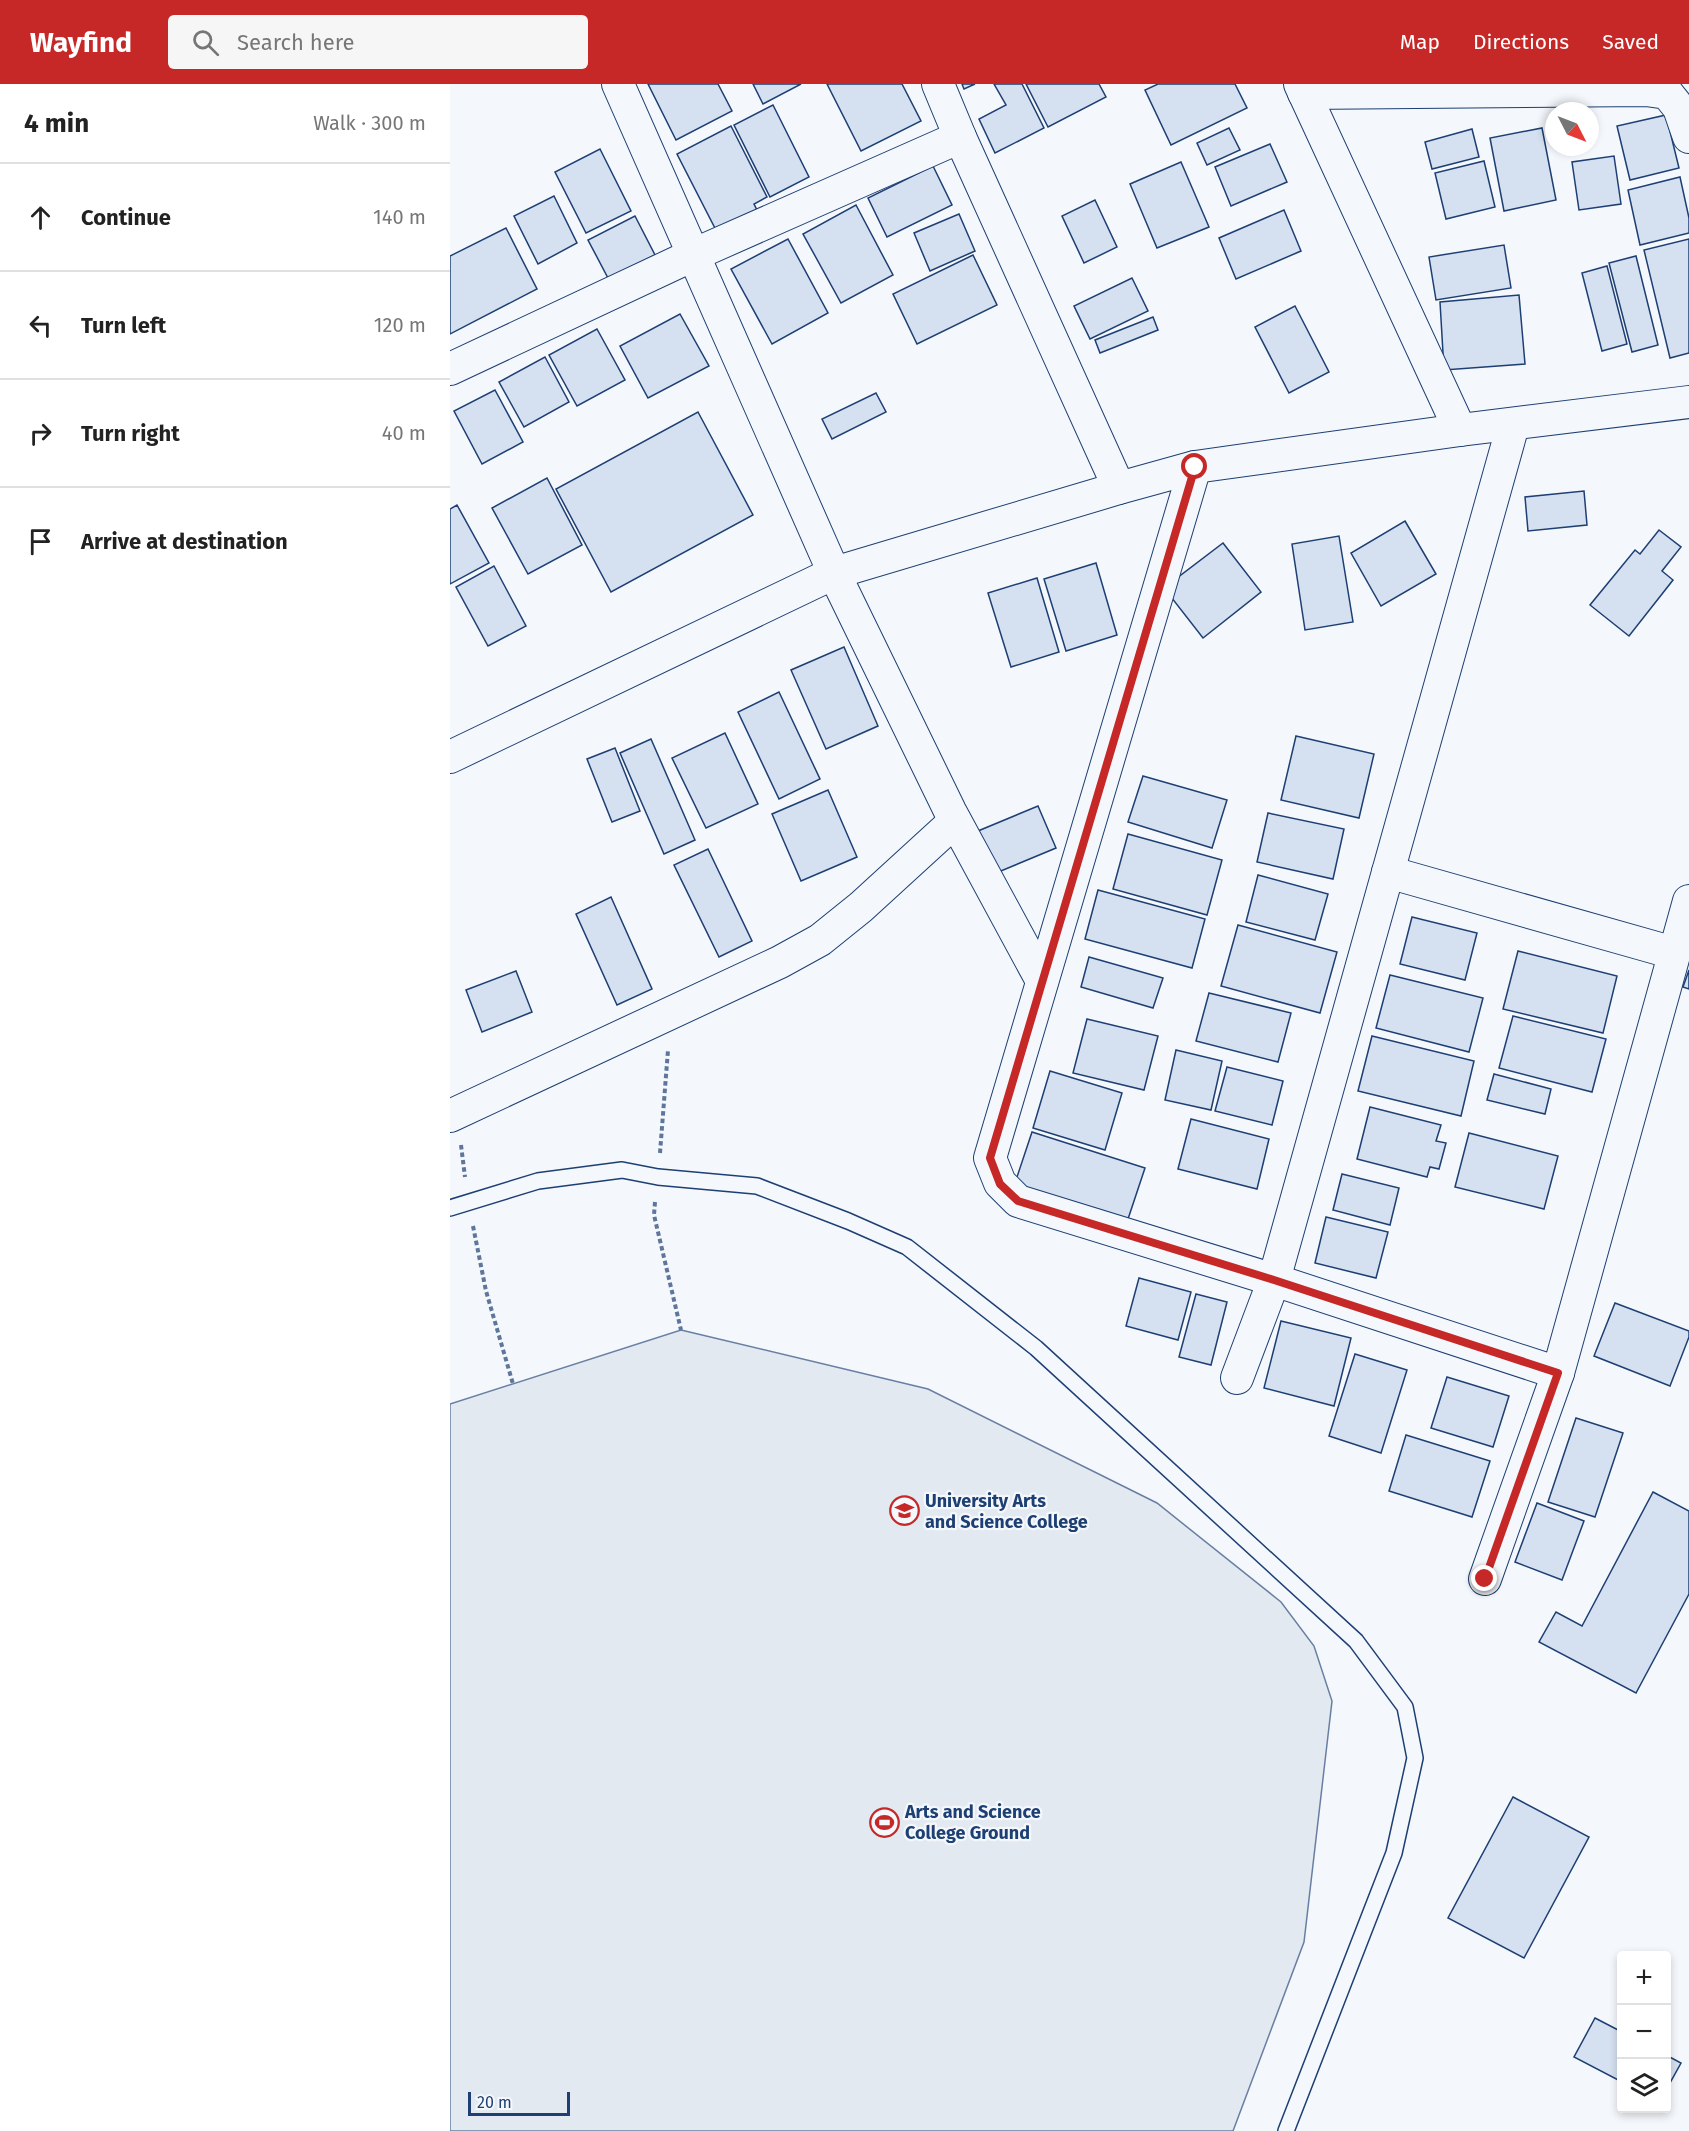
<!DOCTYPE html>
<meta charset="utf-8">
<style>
:root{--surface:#fff;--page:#f6f6f6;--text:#222;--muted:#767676;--line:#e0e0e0;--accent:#c62828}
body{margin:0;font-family:"Fira Sans",sans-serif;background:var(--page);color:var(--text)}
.controls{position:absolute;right:18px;bottom:18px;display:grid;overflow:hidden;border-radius:6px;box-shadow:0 3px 9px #0003}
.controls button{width:54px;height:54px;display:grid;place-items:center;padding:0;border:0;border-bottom:2px solid var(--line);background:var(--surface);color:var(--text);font:30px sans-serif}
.compass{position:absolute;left:1095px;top:18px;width:54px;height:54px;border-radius:50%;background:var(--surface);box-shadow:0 3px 9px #0003;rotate:132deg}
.scale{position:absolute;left:18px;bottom:15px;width:102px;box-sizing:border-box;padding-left:6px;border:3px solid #1d3f73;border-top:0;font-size:16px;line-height:21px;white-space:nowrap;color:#1d3f73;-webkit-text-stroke:4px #f4f7fb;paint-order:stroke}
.stop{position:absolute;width:18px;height:18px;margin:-14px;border:4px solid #c62828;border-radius:50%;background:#fff}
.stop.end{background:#c62828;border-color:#fff;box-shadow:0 2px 6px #0008}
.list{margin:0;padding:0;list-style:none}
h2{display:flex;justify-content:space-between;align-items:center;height:78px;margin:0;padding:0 24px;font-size:26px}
h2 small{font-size:20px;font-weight:400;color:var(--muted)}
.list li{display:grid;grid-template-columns:39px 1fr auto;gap:18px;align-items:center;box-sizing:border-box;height:108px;padding:0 24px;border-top:2px solid var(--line)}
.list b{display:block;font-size:22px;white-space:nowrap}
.list em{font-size:20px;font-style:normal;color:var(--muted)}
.icon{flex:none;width:33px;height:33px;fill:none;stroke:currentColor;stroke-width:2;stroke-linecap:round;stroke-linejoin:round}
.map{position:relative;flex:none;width:1239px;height:2047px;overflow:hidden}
header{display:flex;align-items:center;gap:36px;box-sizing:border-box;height:84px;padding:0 30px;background:var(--accent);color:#fff}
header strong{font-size:28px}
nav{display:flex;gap:33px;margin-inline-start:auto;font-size:21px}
.search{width:420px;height:54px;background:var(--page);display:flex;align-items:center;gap:15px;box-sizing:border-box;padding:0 21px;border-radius:6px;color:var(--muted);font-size:22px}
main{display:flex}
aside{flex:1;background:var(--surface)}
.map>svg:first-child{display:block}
.green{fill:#e3e9f0;stroke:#687fa3;stroke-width:1.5}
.building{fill:#d5e0f0;stroke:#1d3f73;stroke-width:1.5}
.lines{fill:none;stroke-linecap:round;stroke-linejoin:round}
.lane-casing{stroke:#1d3f73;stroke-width:18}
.street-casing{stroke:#1d3f73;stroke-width:34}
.path{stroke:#5e769c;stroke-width:4;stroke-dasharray:4.5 3;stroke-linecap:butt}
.lane{stroke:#f4f7fb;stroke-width:15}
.street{stroke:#f4f7fb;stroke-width:32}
.route{stroke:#c62828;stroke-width:8}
.labels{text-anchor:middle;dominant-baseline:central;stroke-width:4.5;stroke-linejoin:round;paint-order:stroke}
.poi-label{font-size:18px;font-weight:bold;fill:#1d3f73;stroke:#f4f7fb;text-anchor:start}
</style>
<header>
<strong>Wayfind</strong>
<div class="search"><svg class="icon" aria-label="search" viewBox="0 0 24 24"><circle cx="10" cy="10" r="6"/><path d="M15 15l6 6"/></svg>Search here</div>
<nav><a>Map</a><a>Directions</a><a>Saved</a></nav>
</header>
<main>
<aside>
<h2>4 min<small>Walk · 300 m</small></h2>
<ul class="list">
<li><svg class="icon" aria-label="ahead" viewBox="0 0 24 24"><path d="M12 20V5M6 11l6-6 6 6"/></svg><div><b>Continue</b></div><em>140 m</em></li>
<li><svg class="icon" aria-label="left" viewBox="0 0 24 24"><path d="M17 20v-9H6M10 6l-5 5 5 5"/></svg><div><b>Turn left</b></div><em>120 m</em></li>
<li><svg class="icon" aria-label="right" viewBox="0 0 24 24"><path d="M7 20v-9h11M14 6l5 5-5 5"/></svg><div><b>Turn right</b></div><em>40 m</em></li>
<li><svg class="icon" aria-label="arrive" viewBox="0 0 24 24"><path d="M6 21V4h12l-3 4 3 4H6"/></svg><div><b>Arrive at destination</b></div></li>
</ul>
</aside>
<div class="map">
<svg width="1239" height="2047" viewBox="0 0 1239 2047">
<rect width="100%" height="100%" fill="#f4f7fb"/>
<polygon class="green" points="231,1246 478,1305 707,1419 831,1518 864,1562 882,1617 854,1858 783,2047 0,2047 0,1320"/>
<g class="building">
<polygon points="198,0 268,0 282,27 226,56"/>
<polygon points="303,0 351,0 313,20"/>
<polygon points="377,0 452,0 471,37 411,67"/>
<polygon points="512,0 525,0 514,5"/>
<polygon points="544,0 572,0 594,44 545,69 529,35 556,21"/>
<polygon points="576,0 649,0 656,13 598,43"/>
<polygon points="708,0 785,0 797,24 721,61 695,6"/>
<polygon points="323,21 359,93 320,113 284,41"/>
<polygon points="1216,31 1229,84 1180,96 1167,42"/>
<polygon points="281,42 317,113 304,120 310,132 269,152 227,70"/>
<polygon points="779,44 790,66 757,81 747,59"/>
<polygon points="1092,44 1106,116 1054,127 1040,54"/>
<polygon points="1022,45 1029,73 982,85 975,58"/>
<polygon points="820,60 837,98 781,122 765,83"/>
<polygon points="150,65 181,127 136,149 105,88"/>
<polygon points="1164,72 1171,120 1129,126 1122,78"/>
<polygon points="1034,77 1045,123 996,135 985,89"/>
<polygon points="731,78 759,143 707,164 680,100"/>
<polygon points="483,82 502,121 437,153 418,114"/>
<polygon points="1230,93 1239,134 1239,149 1190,161 1178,106"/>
<polygon points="104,112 127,159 88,180 64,132"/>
<polygon points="645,116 667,163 634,179 612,132"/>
<polygon points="406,121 443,191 391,219 353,150"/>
<polygon points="834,126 851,167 786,195 769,154"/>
<polygon points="509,130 525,167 480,187 464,149"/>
<polygon points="185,132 205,171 158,194 138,156"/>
<polygon points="56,144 87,205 0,250 0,172"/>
<polygon points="338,155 378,229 322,260 281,185"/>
<polygon points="1239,155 1239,269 1220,274 1194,166"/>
<polygon points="1054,161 1061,204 986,216 979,173"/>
<polygon points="523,171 547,221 467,260 443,210"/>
<polygon points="1186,172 1208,261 1182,268 1159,179"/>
<polygon points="1157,182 1177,260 1152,267 1132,189"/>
<polygon points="682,194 698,227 640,255 624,222"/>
<polygon points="1069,211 1075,280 994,286 990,218"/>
<polygon points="845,222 879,288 839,309 805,243"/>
<polygon points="230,230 259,282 198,314 170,262"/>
<polygon points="703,233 708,246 650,269 645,256"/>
<polygon points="147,245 175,296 127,322 99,271"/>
<polygon points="95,273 119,318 74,343 49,298"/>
<polygon points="45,306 73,358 32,380 4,327"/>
<polygon points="426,309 436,328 382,355 372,335"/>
<polygon points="248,328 303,431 161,508 106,405"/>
<polygon points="97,394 132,461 78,490 42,424"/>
<polygon points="1134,407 1137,441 1078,447 1075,413"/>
<polygon points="7,421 39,479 0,500 0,425"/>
<polygon points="955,437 986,490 931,522 901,469"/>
<polygon points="1209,446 1231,463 1212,487 1223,496 1179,552 1140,521 1185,466 1190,470"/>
<polygon points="889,452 903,538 855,546 842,460"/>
<polygon points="773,459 811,508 753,554 714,504"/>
<polygon points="646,479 667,551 616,567 594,495"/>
<polygon points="44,482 76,542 38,562 6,503"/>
<polygon points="587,494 609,568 561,583 538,509"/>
<polygon points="394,563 428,642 376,665 341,586"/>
<polygon points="329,608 370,695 329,715 288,628"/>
<polygon points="275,649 308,720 256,744 222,674"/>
<polygon points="846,652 924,670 909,734 831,716"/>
<polygon points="201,655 245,756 214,770 170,669"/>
<polygon points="165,664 190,727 162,738 137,675"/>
<polygon points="693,692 777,716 762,764 678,738"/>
<polygon points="378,706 407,773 351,797 322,730"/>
<polygon points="588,722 606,764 546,789 528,747"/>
<polygon points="818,729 894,745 883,795 807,778"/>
<polygon points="678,750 772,776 757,831 663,805"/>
<polygon points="258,765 302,857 269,873 224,781"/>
<polygon points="808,791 878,810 865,856 796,838"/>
<polygon points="648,806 755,835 742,884 635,855"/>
<polygon points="161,813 202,905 167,921 126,830"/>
<polygon points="962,833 1027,849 1015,896 950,880"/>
<polygon points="788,841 887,868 870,929 771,902"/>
<polygon points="1068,867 1167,892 1153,949 1053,925"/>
<polygon points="639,873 713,894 703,924 631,903"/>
<polygon points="1239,886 1239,905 1233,903"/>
<polygon points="66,887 82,928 32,948 16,906"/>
<polygon points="940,891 1033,914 1019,968 926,944"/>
<polygon points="759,909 841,929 828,978 746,957"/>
<polygon points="1063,932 1156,955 1142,1008 1049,984"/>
<polygon points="637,935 708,952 694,1006 623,989"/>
<polygon points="922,952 1024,977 1011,1032 908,1007"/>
<polygon points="726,966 772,977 761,1026 715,1016"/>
<polygon points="777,983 833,997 822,1041 765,1027"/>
<polygon points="600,987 672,1009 655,1066 583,1044"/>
<polygon points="1044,990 1101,1005 1095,1030 1037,1016"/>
<polygon points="920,1023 991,1041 986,1057 996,1059 989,1085 980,1083 977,1093 907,1075"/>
<polygon points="741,1035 819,1055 807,1105 728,1085"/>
<polygon points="582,1048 695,1084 677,1138 564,1102"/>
<polygon points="1019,1049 1108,1072 1094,1125 1005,1103"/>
<polygon points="892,1090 949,1104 940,1141 883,1126"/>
<polygon points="876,1133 938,1148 926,1194 865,1179"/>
<polygon points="689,1194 741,1208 728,1256 676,1242"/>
<polygon points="746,1210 777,1218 761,1281 729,1273"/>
<polygon points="1165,1219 1239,1247 1239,1253 1220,1302 1144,1272"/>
<polygon points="831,1237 901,1254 884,1322 814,1304"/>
<polygon points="905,1270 957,1286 931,1369 879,1352"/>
<polygon points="997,1293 1059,1312 1043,1363 981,1344"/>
<polygon points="1126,1334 1173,1349 1145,1433 1098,1418"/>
<polygon points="956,1351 1040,1377 1022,1433 939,1407"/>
<polygon points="1203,1408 1239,1427 1239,1510 1186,1609 1089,1558 1106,1528 1132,1542"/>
<polygon points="1087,1419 1134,1437 1112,1496 1065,1478"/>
<polygon points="1063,1713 1139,1753 1074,1874 998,1834"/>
<polygon points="1145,1934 1172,1948 1172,1998 1124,1973"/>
<polygon points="1216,1971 1231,1979 1216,2006"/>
</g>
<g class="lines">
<defs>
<polyline id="lane" points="0,1124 88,1097 172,1086 208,1093 307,1102 398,1137 457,1163 586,1264 906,1557 955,1623 965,1674 944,1769 836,2047"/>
<g id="street">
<polyline points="168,0 384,489 500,727 592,897"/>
<polyline points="488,0 510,53 669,404"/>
<polyline points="850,0 1010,346"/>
<polyline points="854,9 1196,6 1217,9 1229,24 1239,53"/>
<polyline points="0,285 243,171 510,53"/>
<polyline points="745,383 540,1074 550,1099 568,1117 824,1196 1108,1289"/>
<polyline points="0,673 384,489 669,404 745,383 1010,346 1239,318"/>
<polyline points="938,788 1224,869"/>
<polyline points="0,1032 330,878 370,856 411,823 505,737"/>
<polyline points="787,1294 824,1196 1063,341"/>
<polyline points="1035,1495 1108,1289 1239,817"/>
</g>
</defs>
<use href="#lane" class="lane-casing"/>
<use href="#street" class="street-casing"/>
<g class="path">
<polyline points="11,1061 15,1093"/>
<polyline points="210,1069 218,966"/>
<polyline points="205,1118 204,1131 231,1246"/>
<polyline points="23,1142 36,1207 63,1300"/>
</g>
<use href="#lane" class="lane"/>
<use href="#street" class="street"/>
</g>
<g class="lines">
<polyline class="route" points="745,383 540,1074 550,1100 568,1117 824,1196 1108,1289 1035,1495"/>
</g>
<defs>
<symbol id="university-ring" viewBox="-11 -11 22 22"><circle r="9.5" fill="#f4f7fb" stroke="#c62828" stroke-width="1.5"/><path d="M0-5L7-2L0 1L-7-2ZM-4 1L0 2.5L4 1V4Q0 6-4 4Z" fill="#c62828"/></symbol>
<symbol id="stadium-ring" viewBox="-11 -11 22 22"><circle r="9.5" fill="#f4f7fb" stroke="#c62828" stroke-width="1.5"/><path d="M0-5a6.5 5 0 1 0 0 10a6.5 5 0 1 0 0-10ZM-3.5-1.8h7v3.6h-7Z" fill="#c62828"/></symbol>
</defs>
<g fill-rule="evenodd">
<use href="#university-ring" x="438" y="1410" width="33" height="33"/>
<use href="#stadium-ring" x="418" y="1722" width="33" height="33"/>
</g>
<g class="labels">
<g class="poi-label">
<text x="475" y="1417">University Arts<tspan x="475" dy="21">and Science College</tspan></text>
<text x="455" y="1728">Arts and Science<tspan x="455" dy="21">College Ground</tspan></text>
</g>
</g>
</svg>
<div class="controls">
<button>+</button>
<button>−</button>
<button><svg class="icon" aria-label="layers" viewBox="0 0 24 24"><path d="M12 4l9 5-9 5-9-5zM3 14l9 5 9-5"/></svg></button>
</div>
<svg class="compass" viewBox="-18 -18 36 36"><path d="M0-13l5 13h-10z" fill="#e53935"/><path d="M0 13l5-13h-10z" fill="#767676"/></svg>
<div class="scale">20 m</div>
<div class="stop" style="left:745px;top:383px"></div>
<div class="stop end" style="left:1035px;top:1495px"></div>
</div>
</main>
